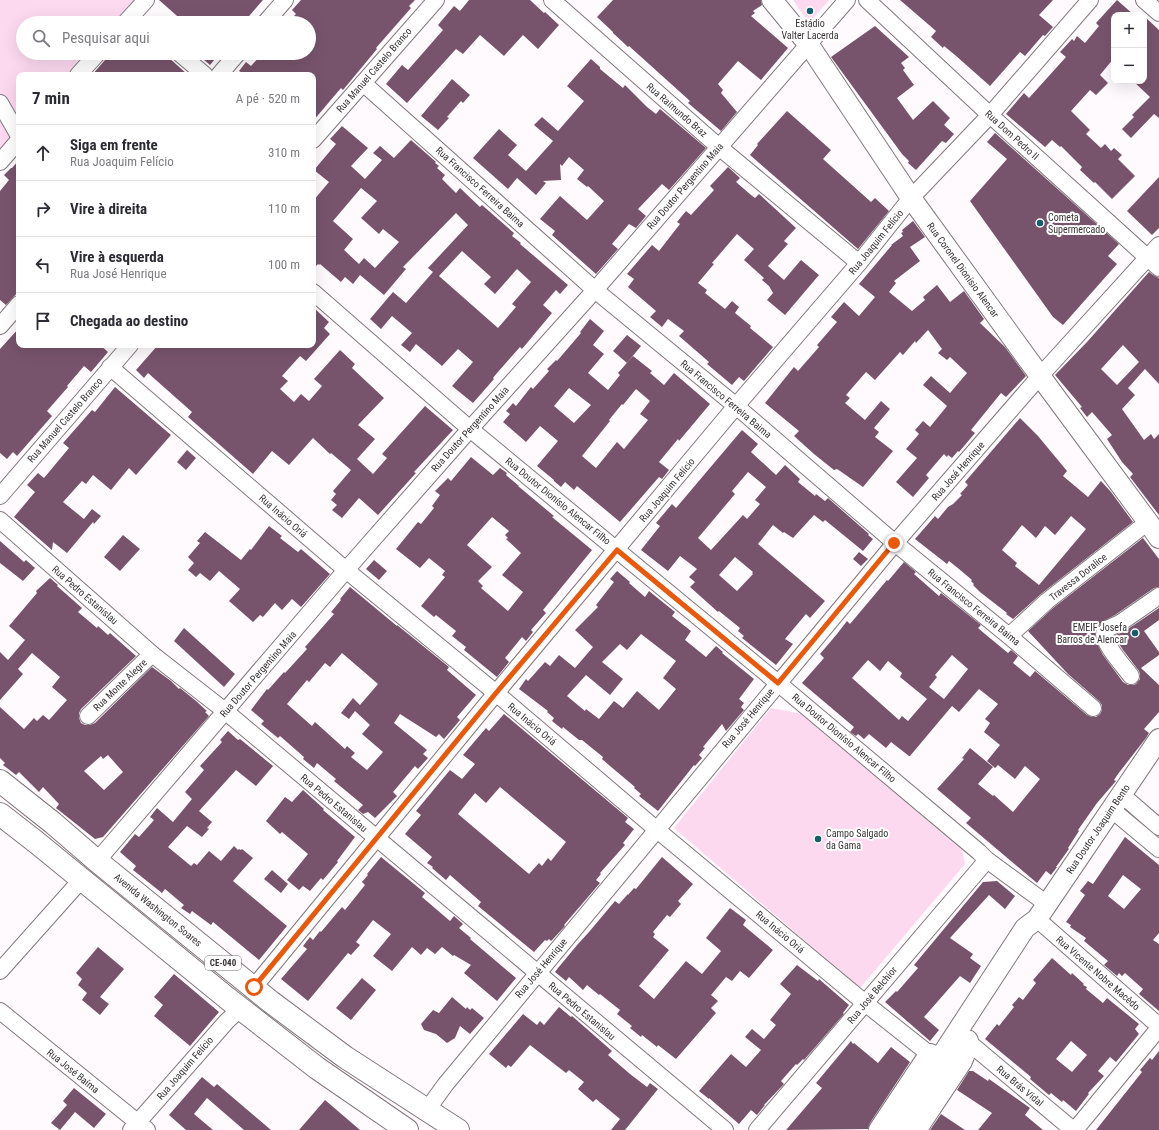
<!DOCTYPE html>
<html lang="pt">
<meta charset="utf-8">
<style>
:root{--surface:#fff;--page:#f2f2f3;--text:#2b2b33;--muted:#7c7c81;--line:#e1e1e2}
body{margin:0;font-family:"Roboto Condensed",sans-serif;background:var(--page);color:var(--text)}
.controls{position:absolute;right:12px;top:12px;display:grid;overflow:hidden;border-radius:8px;box-shadow:0 4px 16px #0002}
.controls button{width:36px;height:36px;display:grid;place-items:center;padding:0;border:0;border-bottom:1px solid var(--line);background:var(--surface);color:var(--text);font:20px sans-serif}
.stop{position:absolute;width:12px;height:12px;margin:-9px;border:3px solid #ea580c;border-radius:50%;background:#fff}
.stop.end{background:#ea580c;border-color:#fff;box-shadow:0 1px 4px #0008}
.list{margin:0;padding:0;list-style:none}
h2{display:flex;justify-content:space-between;align-items:center;height:52px;margin:0;padding:0 16px;font-size:17px}
h2 small{font-size:13px;font-weight:400;color:var(--muted)}
.list li{display:grid;grid-template-columns:26px 1fr auto;gap:12px;align-items:center;box-sizing:border-box;height:56px;padding:0 16px;border-top:1px solid var(--line)}
.list b{display:block;font-size:15px;white-space:nowrap}
.list p{margin:0;font-size:13px;white-space:nowrap;color:var(--muted)}
.list em{font-size:13px;font-style:normal;color:var(--muted)}
.icon{flex:none;width:22px;height:22px;fill:none;stroke:currentColor;stroke-width:2;stroke-linecap:round;stroke-linejoin:round}
.map{position:relative;flex:none;width:1159px;height:1130px;overflow:hidden}
.search{position:absolute;background:var(--surface);box-shadow:0 4px 16px #0002;left:16px;top:16px;width:300px;height:44px;display:flex;align-items:center;gap:10px;box-sizing:border-box;padding:0 14px;border-radius:22px;color:var(--muted);font-size:15px}
.panel{position:absolute;background:var(--surface);box-shadow:0 4px 16px #0002;left:16px;top:72px;width:300px;height:276px;border-radius:8px}
.map>svg:first-child{display:block}
.green{fill:#fcd9ef}
.building{fill:#78546c;fill-rule:evenodd}
.lines{fill:none;stroke-linecap:round;stroke-linejoin:round}
.minor-casing{stroke:#82787e;stroke-width:18}
.major-casing{stroke:#82787e;stroke-width:22}
.highway-casing{stroke:#82787e;stroke-width:24}
.minor{stroke:#fff;stroke-width:16}
.major{stroke:#fff;stroke-width:20}
.highway{stroke:#fff;stroke-width:22}
.route{stroke:#ea580c;stroke-width:5}
.poi-dot{fill:#12606b;stroke:#fff;stroke-width:1.5}
.labels{text-anchor:middle;dominant-baseline:central;stroke-width:4;stroke-linejoin:round;paint-order:stroke}
.shield{fill:#fff;stroke:#747072;stroke-width:1}
.shield-label{font-size:9px;font-weight:bold;fill:#383336}
.poi-label{font-size:10px;fill:#383336;stroke:#fff;text-anchor:start}
.street-label{font-size:10px;fill:#383336;stroke:#fff}
</style>
<div class="map">
<svg width="1159" height="1130" viewBox="0 0 1159 1130">
<rect width="100%" height="100%" fill="#fffafd"/>
<g class="green">
<polygon points="0,0 142,0 122,23 23,23 23,53 95,53 76,75 19,75 19,136 0,102"/>
<polygon points="793,0 829,0 809,23"/>
<polygon points="0,115 15,144 0,159"/>
<polygon points="771,708 802,714 962,850 965,864 860,988 674,828"/>
</g>
<g class="building">
<polygon points="159,0 263,0 243,23 185,23"/>
<polygon points="301,0 415,0 409,6 411,8 376,48 377,49 343,90 341,88 313,121 313,75 243,75 244,74 239,71 246,62 251,66 263,53 309,53 309,23 300,23 293,17 296,14 292,10"/>
<polygon points="469,0 530,0 544,13 545,12 559,25 538,49 523,35 504,56 480,35 463,54 456,49 407,103 386,84 402,65 408,70 443,30 438,25 454,6 460,11"/>
<polygon points="613,0 761,0 762,5 753,11 755,13 751,16 788,48 761,80 738,61 718,84 723,90 721,93 737,112 721,131 688,103 690,101 629,46 628,47 613,33 613,32 597,17"/>
<polygon points="900,0 1053,0 1039,15 1053,27 1045,36 1043,35 1025,56 1020,52 990,86 955,55 944,46 943,48 931,37 936,31"/>
<polygon points="1117,0 1134,15 1114,15 1114,58 1100,75 1108,83 1096,95 1090,90 1071,111 1090,130 1086,134 1101,148 1105,144 1111,151 1114,148 1122,155 1118,159 1135,176 1112,199 1095,182 1094,183 1080,170 1082,167 1061,146 1060,147 1052,140 1045,147 1006,114 1024,93 1029,98 1066,57 1060,52 1072,39 1074,41 1077,36 1085,43 1099,26 1096,23"/>
<polygon points="1144,16 1159,30 1159,118 1154,114 1131,138 1122,129 1134,117 1132,115 1150,97 1133,81 1144,81"/>
<polygon points="875,26 909,57 901,63 905,68 903,70 914,85 897,98 913,120 933,101 950,118 944,125 954,134 946,143 942,141 916,170 908,163 909,161 902,154 831,57"/>
<polygon points="111,53 155,53 163,60 167,56 188,75 92,75"/>
<polygon points="196,53 220,53 210,65"/>
<polygon points="591,59 600,67 600,69 623,88 625,85 647,107 656,114 660,109 706,148 669,190 662,184 638,209 646,216 636,228 629,224 612,244 618,249 596,274 552,235 555,231 540,219 560,196 587,220 604,201 588,186 587,187 577,179 584,170 569,157 562,166 560,164 561,180 543,181 546,183 536,195 517,178 508,189 473,158 499,129 517,145 508,155 526,171 553,141 534,125 542,117 558,131 584,101 567,86"/>
<polygon points="452,79 470,95 463,103 461,101 447,117 449,118 438,130 421,116"/>
<polygon points="787,111 831,150 823,159 871,202 875,198 889,211 858,249 750,155 758,145 757,144"/>
<path d="M342,126L368,148L351,166L365,179L382,160L373,153L380,146L394,158L411,140L436,162L435,163L439,166L437,168L445,175L442,179L456,193L460,188L480,207L482,205L514,233L512,236L521,243L520,244L568,285L560,294L556,290L543,305L552,313L522,349L520,347L497,373L493,378L494,379L473,403L452,386L473,362L458,349L442,366L416,344L410,352L401,345L412,333L392,316L381,329L370,319L393,292L406,303L433,272L428,268L468,225L456,213L403,267L406,269L384,295L360,275L353,284L345,277L341,282L320,264L319,265L318,264L313,269V201L329,182L314,170L336,144L330,139ZM361,188L377,201L361,218L379,234L383,229L399,242L375,268L364,258L359,264L344,250L353,239L333,221ZM462,251L491,277L484,284L495,294L517,269L531,282L512,304L516,307L498,328L439,276Z"/>
<polygon points="995,133 1119,244 1108,256 1117,264 1063,325 1053,317 970,201 1007,159 987,142"/>
<polygon points="19,160 19,291 6,305 0,300 0,191 9,180 4,175 11,168 12,168"/>
<polygon points="728,167 740,178 736,182 751,195 755,198 759,194 796,228 784,241 788,244 768,266 784,280 801,260 819,275 785,315 767,300 773,293 769,286 762,280 764,278 744,260 754,249 737,234 712,263 714,264 698,283 707,290 705,293 725,309 732,301 739,307 735,313 751,326 750,328 773,347 744,381 739,377 732,385 707,364 709,362 679,336 684,331 668,319 662,327 650,317 656,311 628,287 634,279 627,274 652,245 659,251 680,224 677,222 686,211 691,215 714,190 710,186"/>
<polygon points="1159,177 1159,228 1152,235 1127,211"/>
<polygon points="913,221 925,237 910,247 920,261 894,281 896,283 889,292 912,311 925,300 923,297 937,285 950,302 964,291 984,319 980,323 1005,347 1026,376 1006,397 1001,393 971,430 975,433 959,452 958,451 952,458 948,455 947,457 944,454 926,475 929,478 913,497 896,482 917,458 906,449 919,434 915,430 923,421 930,427 947,406 923,385 931,376 950,393 967,373 950,357 947,360 938,353 942,349 928,330 916,343 915,341 903,355 900,352 875,380 866,372 846,395 850,398 845,403 865,420 881,401 890,409 874,428 879,432 875,437 893,451 863,487 840,471 837,469 834,470 814,454 794,436 799,431 765,403 794,367 798,371 819,347 817,345 837,322 831,317 844,302 859,316 875,297 859,284 892,245 891,245 903,236 901,233 903,232 902,230"/>
<path d="M1149,272L1153,275L1159,278V384L1145,369L1128,388L1135,395L1122,409L1144,440L1151,434L1154,439L1159,434V515L1130,477L1133,474L1122,462L1107,439L1112,435L1092,412L1087,417L1080,408L1082,407L1055,375L1087,342ZM1123,345L1139,362L1117,385L1101,369Z"/>
<polygon points="313,307 329,322 324,328 330,334 306,361 300,356 282,376 288,381 280,389 294,402 301,394 309,401 322,386 314,379 340,350 355,364 352,368 384,398 358,425 375,439 357,459 373,474 387,458 382,454 425,406 453,430 414,472 416,473 378,515 359,498 342,518 332,510 337,505 331,500 336,494 333,491 351,470 331,453 330,454 313,438 289,465 272,451 253,474 188,417 192,412 148,373 144,378 136,370 158,345 313,345"/>
<path d="M590,319L604,331L593,345L604,354L588,373L608,390L620,375L618,373L633,356L652,371L650,373L664,385L674,373L710,404L679,441L678,439L659,462L669,470L662,479L659,477L620,522L577,486L574,490L565,482L561,487L554,481V480L537,466L558,441L540,426L526,442L503,422L510,414L506,411L513,403L516,406L531,387L533,389L549,371L547,369L556,360L557,361L581,333L580,332ZM569,388L591,405L574,423L554,406ZM636,389L650,401L640,414L648,420L624,449L617,442L596,468L582,456L610,421L609,420L622,404L623,405Z"/>
<polygon points="19,328 19,345 100,345 108,352 91,372 84,366 67,386 68,387 47,411 52,416 17,456 13,452 7,459 0,453 0,349"/>
<polygon points="627,335 641,346 627,363 613,351"/>
<polygon points="115,387 171,435 136,475 129,468 111,490 93,475 86,484 82,481 63,502 84,519 92,509 101,516 94,524 93,522 67,553 53,542 52,550 14,517 35,492 27,485 38,473 44,478 69,448 63,443 92,410 95,412"/>
<path d="M1020,418L1038,436L1067,471L1063,476L1088,497L1101,481L1111,492L1133,522L1041,594L1013,619L1006,614L1007,613L980,592L973,585L974,584L971,581L972,580L959,569L949,561L947,564L915,539L935,516L938,519L948,507L953,504L962,495L960,494L968,485L965,482ZM1071,516L1086,529L1039,585L1015,566L1017,563L1002,550L1022,525L1036,538L1045,526L1055,535Z"/>
<path d="M742,430L758,444L751,452L776,475L785,465L800,479L798,482L815,496L816,494L825,501L828,498L869,534L868,535L873,539L863,551L825,520L823,522L814,515L793,538L784,532L783,533L773,525L758,544L825,601L810,618L806,614L785,639L793,644L776,665L742,638L744,636L738,631L740,628L719,611L718,612L690,587L695,582L689,577L697,569L680,556L668,571L641,550L660,526L656,523L672,504L676,508ZM748,472L766,487L755,500L760,504L747,519L743,515L711,550L698,538L735,494L732,491ZM735,557L753,572L752,573L753,574L737,591L719,575Z"/>
<polygon points="187,450 196,458 186,470 177,462"/>
<path d="M471,457L493,475L500,468L507,473L506,475L519,486H518L554,516L552,517L592,550L543,610L546,613L531,630L533,632L526,641L522,637L505,658L509,662L497,677L464,650L466,647L452,636L456,631L436,615L434,617L421,606L445,577L442,575L445,571L429,558L420,568L396,549L418,522L421,524L434,508L432,506L440,495L435,491L448,478L451,481ZM492,517L509,531L505,535L508,538L506,539L521,553L502,575L523,592L508,611L481,588L483,586L478,581L492,567L467,545Z"/>
<polygon points="269,526 282,536 280,538 298,552 301,549 330,574 301,607 292,599 282,610 275,603 263,617 260,615 253,622 229,601 240,589 219,571 210,581 200,573 196,577 188,570 194,563 188,557 200,543 197,541 205,532 241,560 250,549 251,550"/>
<polygon points="123,535 140,549 120,571 104,557"/>
<path d="M1143,538L1159,559V587L1154,588L1115,615L1102,622L1097,628L1095,632V636L1097,643L1103,655L1123,682L1128,685H1133L1136,684L1140,679V674L1139,671L1123,650L1114,636L1125,631L1159,608V620L1144,631L1159,652V655L1141,668L1159,685V712L1144,729L1149,733L1146,738L1118,774L1114,780L1116,781L1097,803L1078,830L1079,831L1068,848L1069,849L1056,867H1057L1051,875L1046,871L1037,883L966,823L971,818L937,789L964,759L962,758L970,748L993,767L978,784L993,796L994,795L1013,812L1040,779L1025,766L1015,779L998,765L995,768L987,761L1000,745L984,732L990,723L985,719L998,704L979,689L959,712L952,706L910,756H909L891,742L886,748L869,734L864,739L858,734L856,736L850,732L854,727L802,683L824,658L820,654L837,634L847,621L850,624L887,580L888,581L904,562L916,572L914,574L939,596L941,593L981,625L978,628L985,634L1008,653L1011,650L1018,656L1013,663L1030,677L1035,671L1087,715L1092,717H1096L1100,714L1102,710V705L1099,701L1068,674L1028,631L1053,608ZM952,655L968,669L944,699L929,687L937,677L935,675ZM868,660L880,671L888,661L902,673L900,677L927,699L908,721L902,716L899,720L852,678Z"/>
<polygon points="0,541 24,562 26,560 35,568 23,581 0,563"/>
<polygon points="859,552 868,559 861,566 853,559"/>
<polygon points="374,560 387,571 379,580 366,569"/>
<path d="M617,571L630,582L629,583L645,597L649,591L675,612L672,616L691,631L685,640L706,657L716,646L723,652L722,653L754,679L739,699L744,703L741,707L744,710L726,731L722,724L703,747L705,748L699,755L702,758L695,766L694,765L658,811L639,796L641,794L634,788L635,787L610,766L602,759L603,757L582,740H579L563,727L562,729L552,721L554,718L547,712L548,711L519,689L526,679L528,681L545,662L550,666L559,655L575,668L593,647L575,630L598,607L596,605L614,582L610,579ZM641,634L676,661L663,678L676,689L659,710L637,691L623,708L614,701L599,719L586,709L585,711L567,696L586,675L610,695L623,679L602,662L620,644L627,650Z"/>
<path d="M50,578L58,585L57,586L82,608L78,612L97,628L98,626L108,635L110,633L136,656L81,709L79,713V718L81,723L85,725H90L95,723L152,667L171,681L179,689L180,688L196,701L207,711L205,712L209,716L103,837L95,839L56,808L59,804L43,787L39,792L19,772L16,775L3,765L5,763L0,758V707L24,729L34,718L37,721L43,715L49,720L67,700L52,687L60,677L32,653L18,669L23,674L0,700V652L8,660L25,640L9,626L37,593L36,591ZM108,755L123,772L104,790L84,771L101,756L103,759Z"/>
<path d="M350,587L397,626V625L449,667L447,670L476,695L457,717L460,720L444,739L439,734L436,737L400,714L394,723L427,750L423,754L428,758L418,769L415,766L393,792L397,796L375,818L368,812L363,814L358,810L363,805L334,781L336,779L317,763L314,768L303,759L304,757L280,736L278,738L261,724L264,721L251,710L267,689L268,690L284,672L285,673L307,649L305,647L334,614L331,612L341,600L340,599ZM342,653L378,684L360,705L353,698L341,713L349,719L355,711L370,725L362,734L383,752L367,770L351,757L355,753L347,746L345,749L315,722L312,726L287,704L307,680L309,682L325,663L330,667Z"/>
<polygon points="184,628 235,674 224,687 174,641"/>
<path d="M504,714L628,818L625,822L634,829L623,843L625,845L600,873L601,874L596,880L600,883L564,925L565,926L554,938L551,941L549,939L547,941L545,940L534,952L478,906L481,902L450,875L446,880L432,868L433,867L427,863L432,857L405,834L421,815L416,811L450,770L462,779L475,764L463,755L486,728L489,731ZM500,787L566,842L551,861L548,858L542,866L539,863L529,874L458,814L475,793L486,803Z"/>
<polygon points="228,731 238,740 240,739 273,766 256,786 236,770 199,811 212,822 207,828 209,829 202,837 187,826 168,847 191,866 194,863 197,865 209,851 221,861 234,846 238,850 239,849 241,850 242,849 253,858 233,881 287,926 259,960 213,922 211,925 192,911 190,914 181,908 184,905 165,889 162,893 133,870 136,866 120,852 135,834 139,837 154,820 150,817 157,808 173,822 192,799 185,792 204,770 200,766 222,742 220,740"/>
<polygon points="303,790 324,809 323,810 355,837 337,861 338,862 323,880 321,878 310,891 303,886 299,890 287,880 308,854 282,832 280,834 266,821 285,797 292,802"/>
<path d="M1125,837L1159,865V933L1153,940L1159,944V1011L1139,994L1143,989L1125,973L1122,976L1119,973L1117,976L1104,965L1108,961L1084,941L1086,938L1070,927L1071,925L1066,922L1085,895L1080,891L1088,881L1093,884ZM1123,875L1141,889L1124,909L1108,896Z"/>
<polygon points="381,857 425,893 422,897 450,921 454,916 463,924 459,928 471,938 470,939 516,978 497,1001 464,973 471,965 454,955 453,956 442,947 435,954 427,948 421,955 412,947 392,971 373,956 391,934 373,920 356,942 360,945 351,955 348,953 308,1001 281,979 307,949 303,946 310,937 313,940 320,931 321,932 342,907 345,910 365,885 362,882 368,875 367,874"/>
<polygon points="662,857 693,884 678,901 681,904 670,917 667,915 653,932 655,934 653,937 669,950 639,986 654,999 686,961 702,974 721,951 706,938 730,908 746,920 743,925 773,950 749,978 740,971 732,981 726,977 711,995 718,1001 711,1008 716,1013 676,1059 658,1045 657,1047 642,1035 641,1037 630,1028 632,1026 617,1014 620,1010 600,994 599,995 587,985 583,990 569,977 566,981 555,972 558,968 578,944 589,932 615,901 619,904 628,894 628,895 634,888 636,889"/>
<polygon points="272,870 288,884 281,893 264,879"/>
<polygon points="997,881 1015,896 1005,909 989,895 950,938 973,954 970,958 981,966 970,983 960,976 924,1017 939,1030 930,1041 885,1002 896,991 897,992 918,968 914,965 983,882"/>
<polygon points="98,947 124,969 100,997 109,1004 100,1015 82,1000 87,993 78,985 82,979 76,973"/>
<path d="M1052,958L1071,975L1072,973L1084,984L1083,985L1087,987L1086,989L1103,1003L1107,998L1139,1024L1135,1029L1139,1034L1116,1062L1110,1057L1098,1071L1104,1076L1088,1093L1089,1094L1076,1111L1063,1100L1062,1102L1051,1093L1049,1095L1030,1079L1031,1077L985,1039L997,1024L999,1026L1014,1007L1012,1005L1019,997L1023,1000L1036,983L1033,980ZM1071,1041L1087,1055L1072,1072L1056,1059Z"/>
<polygon points="797,965 818,981 819,979 849,1005 843,1013 844,1014 804,1060 803,1059 797,1065 796,1064 781,1081 784,1084 764,1105 765,1105 757,1115 751,1110 739,1124 709,1098 709,1099 699,1091 731,1054 746,1067 761,1050 745,1037 752,1029 764,1039 776,1025 770,1020 791,994 780,984"/>
<polygon points="174,974 219,1012 190,1046 154,1016 163,1005 154,997"/>
<polygon points="362,978 376,990 351,1020 336,1008"/>
<polygon points="452,997 466,1009 467,1007 470,1010 472,1008 484,1018 470,1034 460,1026 455,1038 447,1043 436,1034 424,1030 421,1024 433,1010 439,1013"/>
<polygon points="559,1007 571,1017 572,1016 612,1051 608,1055 630,1074 647,1087 650,1083 658,1089 625,1130 611,1130 620,1119 596,1099 593,1102 578,1089 584,1082 569,1070 566,1073 530,1045 511,1067 508,1065 506,1068 489,1054 523,1014 537,1025 540,1021 544,1025"/>
<polygon points="851,1041 853,1044 854,1043 878,1063 891,1047 910,1062 870,1123 868,1129 786,1130 822,1088 816,1083"/>
<polygon points="1159,1051 1159,1130 1096,1130 1142,1072 1140,1070 1150,1058 1152,1060"/>
<polygon points="969,1071 973,1071 988,1081 989,1079 1030,1108 1025,1115 1043,1130 978,1130 992,1113 957,1090"/>
<polygon points="202,1077 214,1087 217,1084 271,1130 244,1130 207,1098 194,1114 213,1130 186,1130 169,1115"/>
<polygon points="74,1088 106,1114 94,1128 75,1112 60,1130 51,1123 67,1105 63,1101"/>
<polygon points="325,1100 360,1130 299,1130"/>
<polygon points="941,1114 965,1130 930,1130"/>
</g>
<g class="lines">
<defs>
<g id="minor">
<polyline points="552,0 719,147 859,263"/>
<polyline points="867,0 990,115 1159,268"/>
<polyline points="1144,0 1159,13"/>
<polyline points="125,23 146,0"/>
<polyline points="265,23 285,0"/>
<polyline points="179,53 205,75"/>
<polyline points="78,75 98,53"/>
<polyline points="219,75 238,53"/>
<polyline points="363,83 595,290 736,406 895,543 1009,636 1093,708"/>
<polyline points="0,103 19,136"/>
<polyline points="313,140 436,0"/>
<polyline points="0,162 19,140"/>
<polyline points="313,292 470,429 778,683 979,852 987,860 1047,904"/>
<polyline points="0,326 19,304"/>
<polyline points="110,367 346,570 496,693 656,829 865,1003 938,1061"/>
<polyline points="0,496 130,345"/>
<polyline points="0,520 152,654 225,711 725,1130"/>
<polyline points="1009,636 1047,601 1148,522"/>
<path d="M1131,676C1123,665 1106,648 1104,634L1109,628L1120,623L1159,596"/>
<polyline points="88,716 152,654"/>
<polyline points="1121,794 1159,827"/>
<polyline points="1111,809 1159,849"/>
<polyline points="97,861 346,570 470,429 595,290 847,0"/>
<polyline points="1037,919 1159,1026"/>
<polyline points="0,971 82,879"/>
<polyline points="254,987 496,693 736,406 859,263 911,198 990,115 1090,0"/>
<polyline points="0,1011 147,1130"/>
<polyline points="967,1041 1073,1130"/>
<polyline points="427,1110 445,1085 895,543 1040,376 1159,245"/>
<polyline points="131,1130 227,1021 241,1008"/>
<polyline points="757,1130 987,860"/>
<polyline points="1075,1130 1159,1028"/>
</g>
<g id="major">
<polyline points="772,0 809,45 911,198 1040,376 1148,522 1159,538"/>
<polyline points="936,1075 938,1061 1025,928 1037,919 1159,739"/>
<polyline points="900,1130 936,1075 947,1067"/>
</g>
<g id="highway">
<polyline points="0,781 53,823 97,861 271,1002 345,1057 458,1130"/>
<polyline points="0,814 36,842 227,998 317,1068 407,1130"/>
<polyline points="880,1130 930,1055"/>
<polyline points="915,1130 961,1061 965,1051 967,1041"/>
</g>
</defs>
<use href="#minor" class="minor-casing"/>
<use href="#major" class="major-casing"/>
<use href="#highway" class="highway-casing"/>
<use href="#minor" class="minor"/>
<use href="#major" class="major"/>
<use href="#highway" class="highway"/>
</g>
<g class="lines">
<polyline class="route" points="254,987 496,693 617,550 778,683 894,543"/>
</g>
<g class="poi-dot">
<circle cx="810" cy="11" r="4"/>
<circle cx="1040" cy="223" r="4"/>
<circle cx="1135" cy="633" r="4"/>
<circle cx="818" cy="839" r="4"/>
</g>
<g class="labels">
<rect class="shield" x="205" y="956" width="36" height="14" rx="3"/>
<g class="shield-label">
<text x="223" y="963">CE-040</text>
</g>
<g class="poi-label">
<text x="810" y="23" text-anchor="middle">Estádio<tspan x="810" dy="12">Valter Lacerda</tspan></text>
<text x="1048" y="217">Cometa<tspan x="1048" dy="12">Supermercado</tspan></text>
<text x="1127" y="627" text-anchor="end">EMEIF Josefa<tspan x="1127" dy="12">Barros de Alencar</tspan></text>
<text x="826" y="833">Campo Salgado<tspan x="826" dy="12">da Gama</tspan></text>
</g>
<g class="street-label">
<text transform="translate(374 70) rotate(-49)">Rua Manuel Castelo Branco</text>
<text transform="translate(677 110) rotate(41)">Rua Raimundo Braz</text>
<text transform="translate(1012 135) rotate(42)">Rua Dom Pedro II</text>
<text transform="translate(685 186) rotate(-49)">Rua Doutor Pergentino Maia</text>
<text transform="translate(480 187) rotate(42)">Rua Francisco Ferreira Baima</text>
<text transform="translate(876 242) rotate(-51)">Rua Joaquim Felício</text>
<text transform="translate(963 270) rotate(54)">Rua Coronel Dionísio Alencar</text>
<text transform="translate(726 399) rotate(40)">Rua Francisco Ferreira Baima</text>
<text transform="translate(65 420) rotate(-49)">Rua Manuel Castelo Branco</text>
<text transform="translate(470 429) rotate(-48)">Rua Doutor Pergentino Maia</text>
<text transform="translate(958 471) rotate(-49)">Rua José Henrique</text>
<text transform="translate(667 490) rotate(-50)">Rua Joaquim Felício</text>
<text transform="translate(558 501) rotate(39)">Rua Doutor Dionísio Alencar Filho</text>
<text transform="translate(283 516) rotate(41)">Rua Inácio Oriá</text>
<text transform="translate(1078 577) rotate(-38)">Travessa Doralice</text>
<text transform="translate(85 595) rotate(41)">Rua Pedro Estanislau</text>
<text transform="translate(974 607) rotate(39)">Rua Francisco Ferreira Baima</text>
<text transform="translate(258 674) rotate(-49)">Rua Doutor Pergentino Maia</text>
<text transform="translate(120 685) rotate(-44)">Rua Monte Alegre</text>
<text transform="translate(748 718) rotate(-50)">Rua José Henrique</text>
<text transform="translate(532 724) rotate(40)">Rua Inácio Oriá</text>
<text transform="translate(844 738) rotate(40)">Rua Doutor Dionísio Alencar Filho</text>
<text transform="translate(334 803) rotate(40)">Rua Pedro Estanislau</text>
<text transform="translate(1098 829) rotate(-56)">Rua Doutor Joaquim Bento</text>
<text transform="translate(158 910) rotate(39)">Avenida Washington Soares</text>
<text transform="translate(780 932) rotate(40)">Rua Inácio Oriá</text>
<text transform="translate(541 968) rotate(-50)">Rua José Henrique</text>
<text transform="translate(1098 973) rotate(41)">Rua Vicente Nobre Macêdo</text>
<text transform="translate(872 995) rotate(-50)">Rua José Belchior</text>
<text transform="translate(582 1011) rotate(40)">Rua Pedro Estanislau</text>
<text transform="translate(185 1068) rotate(-49)">Rua Joaquim Felício</text>
<text transform="translate(73 1071) rotate(39)">Rua José Baíma</text>
<text transform="translate(1020 1086) rotate(40)">Rua Brás Vidal</text>
</g>
</g>
</svg>
<div class="controls">
<button>+</button>
<button>−</button>
</div>
<div class="stop" style="left:254px;top:987px"></div>
<div class="stop end" style="left:894px;top:543px"></div>
<div class="search"><svg class="icon" aria-label="search" viewBox="0 0 24 24"><circle cx="10" cy="10" r="6"/><path d="M15 15l6 6"/></svg>Pesquisar aqui</div>
<section class="panel">
<h2>7 min<small>A pé · 520 m</small></h2>
<ul class="list">
<li><svg class="icon" aria-label="ahead" viewBox="0 0 24 24"><path d="M12 20V5M6 11l6-6 6 6"/></svg><div><b>Siga em frente</b><p>Rua Joaquim Felício</p></div><em>310 m</em></li>
<li><svg class="icon" aria-label="right" viewBox="0 0 24 24"><path d="M7 20v-9h11M14 6l5 5-5 5"/></svg><div><b>Vire à direita</b></div><em>110 m</em></li>
<li><svg class="icon" aria-label="left" viewBox="0 0 24 24"><path d="M17 20v-9H6M10 6l-5 5 5 5"/></svg><div><b>Vire à esquerda</b><p>Rua José Henrique</p></div><em>100 m</em></li>
<li><svg class="icon" aria-label="arrive" viewBox="0 0 24 24"><path d="M6 21V4h12l-3 4 3 4H6"/></svg><div><b>Chegada ao destino</b></div></li>
</ul>
</section>
</div>
